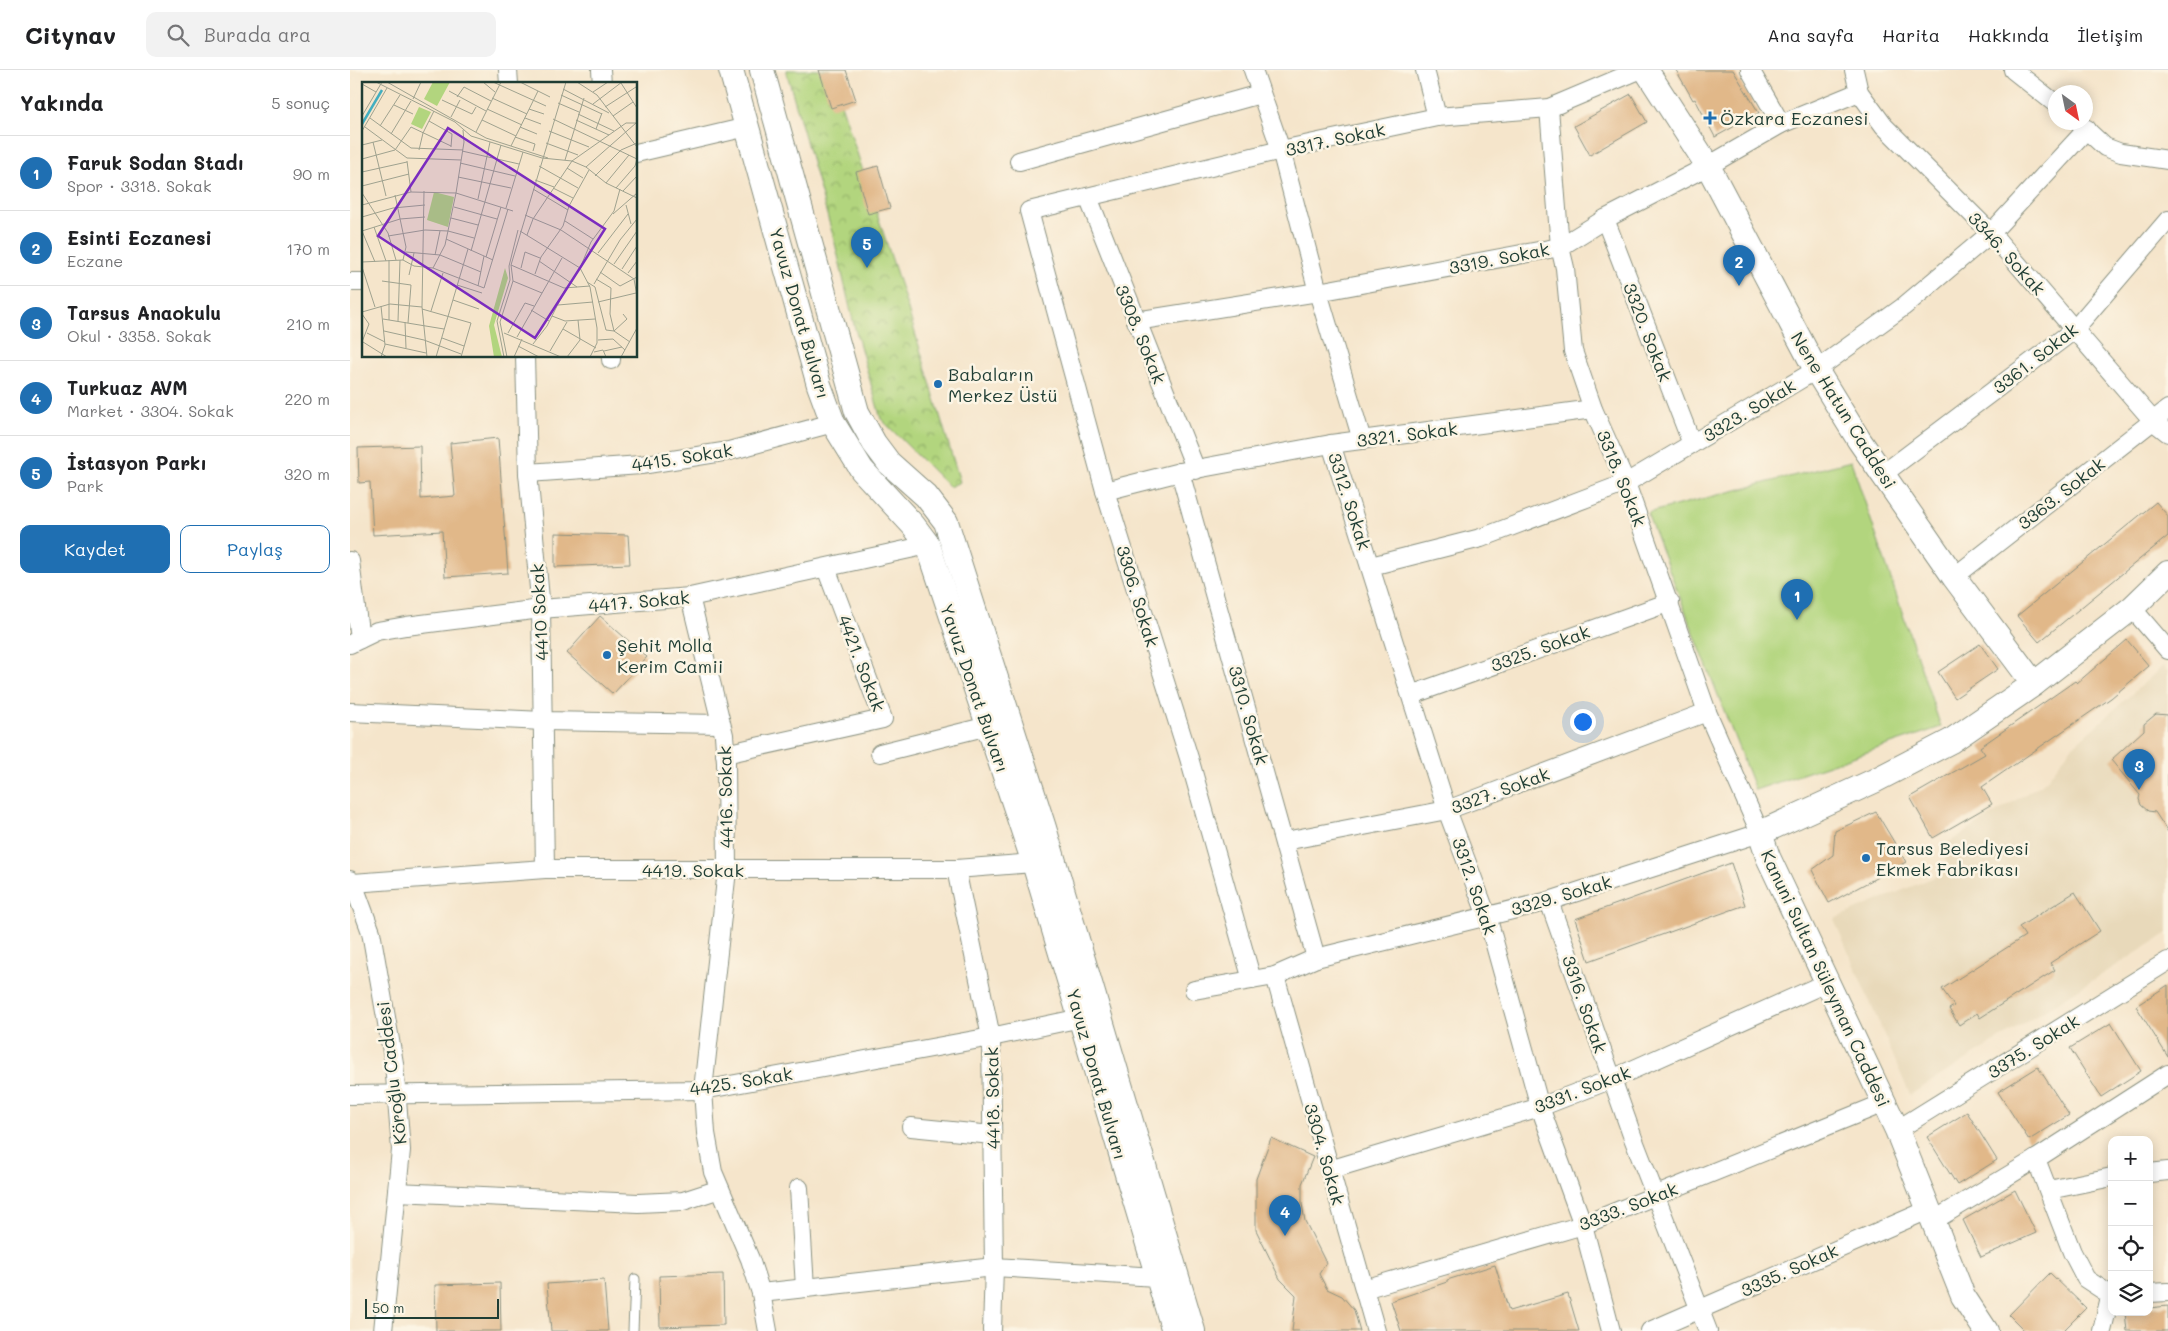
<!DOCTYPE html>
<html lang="tr">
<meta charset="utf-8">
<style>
:root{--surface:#fff;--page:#f2f2f2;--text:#202124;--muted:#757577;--line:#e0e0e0;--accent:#1f6fb2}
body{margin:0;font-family:Mali,sans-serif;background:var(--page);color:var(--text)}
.controls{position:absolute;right:15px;bottom:15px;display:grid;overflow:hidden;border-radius:10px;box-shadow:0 2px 12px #0003}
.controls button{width:45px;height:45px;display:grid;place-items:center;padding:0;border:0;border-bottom:1px solid var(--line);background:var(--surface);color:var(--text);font:25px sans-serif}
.compass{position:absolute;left:1698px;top:15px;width:45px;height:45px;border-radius:50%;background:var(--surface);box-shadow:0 2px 12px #0003;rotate:147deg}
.scale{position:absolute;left:15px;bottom:12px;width:134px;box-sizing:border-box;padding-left:5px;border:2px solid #1f3d34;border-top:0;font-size:14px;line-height:18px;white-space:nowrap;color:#1f3d34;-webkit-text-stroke:4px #fcf5e5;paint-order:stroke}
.you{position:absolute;left:1232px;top:651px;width:18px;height:18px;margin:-12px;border:4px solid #fff;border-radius:50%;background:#1a73e8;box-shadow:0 0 0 8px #1a73e833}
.badge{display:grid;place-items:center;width:32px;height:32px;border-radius:50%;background:var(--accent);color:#fff;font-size:16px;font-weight:700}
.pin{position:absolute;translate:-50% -41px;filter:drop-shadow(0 1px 2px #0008)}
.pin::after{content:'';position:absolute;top:26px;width:18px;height:15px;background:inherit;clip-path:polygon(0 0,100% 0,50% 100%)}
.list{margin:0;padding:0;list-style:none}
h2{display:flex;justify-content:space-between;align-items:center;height:65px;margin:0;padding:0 20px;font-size:21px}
h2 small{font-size:16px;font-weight:400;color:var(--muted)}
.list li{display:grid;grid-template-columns:32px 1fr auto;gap:15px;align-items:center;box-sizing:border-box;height:75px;padding:0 20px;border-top:1px solid var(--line)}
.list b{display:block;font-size:19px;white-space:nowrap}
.list p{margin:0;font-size:16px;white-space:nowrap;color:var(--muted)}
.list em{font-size:16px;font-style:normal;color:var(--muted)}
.actions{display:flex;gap:10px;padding:15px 20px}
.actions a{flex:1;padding:11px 0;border:1px solid var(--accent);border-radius:10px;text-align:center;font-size:18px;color:var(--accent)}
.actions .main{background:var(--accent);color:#fff}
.icon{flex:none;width:28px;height:28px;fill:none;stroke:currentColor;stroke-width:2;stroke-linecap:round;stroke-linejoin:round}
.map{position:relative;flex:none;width:1818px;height:1261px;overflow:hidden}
header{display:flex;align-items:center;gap:30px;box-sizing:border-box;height:70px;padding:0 25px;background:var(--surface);border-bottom:1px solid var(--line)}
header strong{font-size:24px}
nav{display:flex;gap:28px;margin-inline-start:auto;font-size:18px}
.search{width:350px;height:45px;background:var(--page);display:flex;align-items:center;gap:12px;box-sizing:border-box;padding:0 18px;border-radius:10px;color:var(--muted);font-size:19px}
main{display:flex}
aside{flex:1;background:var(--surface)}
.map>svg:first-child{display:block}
.built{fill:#e8d9ba}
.park{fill:url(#park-crowns);stroke:#688959}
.pitch{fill:#b2d57e;stroke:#688959}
.building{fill:#e1b889}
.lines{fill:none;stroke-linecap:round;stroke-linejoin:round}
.lane-casing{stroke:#8a9180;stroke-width:11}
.street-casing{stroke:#8a9180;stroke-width:20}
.secondary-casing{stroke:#8a9180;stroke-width:26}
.lane{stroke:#fff;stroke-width:9}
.street{stroke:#fff;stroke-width:18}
.secondary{stroke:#fff;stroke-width:24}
.poi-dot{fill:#1f6fb2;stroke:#fcf5e5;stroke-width:2}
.labels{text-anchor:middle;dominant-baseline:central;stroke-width:5;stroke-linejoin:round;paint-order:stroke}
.poi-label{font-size:18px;fill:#1f3d34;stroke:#fcf5e5;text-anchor:start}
.street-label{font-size:18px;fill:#1f3d34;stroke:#fcf5e5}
.inset-river{fill:none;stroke:#42aec0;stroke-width:2.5}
.inset-road{fill:none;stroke:#9fa28f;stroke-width:1}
.view{fill:#7b2cbf;fill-opacity:0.15;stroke:#7b2cbf;stroke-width:2.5}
.inset-edge{fill:none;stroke:#1f3d34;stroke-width:2.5}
</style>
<header>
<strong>Citynav</strong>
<div class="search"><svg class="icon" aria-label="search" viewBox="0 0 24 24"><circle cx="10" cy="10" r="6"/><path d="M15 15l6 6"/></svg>Burada ara</div>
<nav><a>Ana sayfa</a><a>Harita</a><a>Hakkında</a><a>İletişim</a></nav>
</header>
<main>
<aside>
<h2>Yakında<small>5 sonuç</small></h2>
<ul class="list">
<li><span class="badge">1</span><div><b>Faruk Sodan Stadı</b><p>Spor · 3318. Sokak</p></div><em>90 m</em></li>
<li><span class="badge">2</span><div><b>Esinti Eczanesi</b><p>Eczane</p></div><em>170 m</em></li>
<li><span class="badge">3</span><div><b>Tarsus Anaokulu</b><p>Okul · 3358. Sokak</p></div><em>210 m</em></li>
<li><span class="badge">4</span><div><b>Turkuaz AVM</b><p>Market · 3304. Sokak</p></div><em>220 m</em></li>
<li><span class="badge">5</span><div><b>İstasyon Parkı</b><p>Park</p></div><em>320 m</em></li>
</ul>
<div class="actions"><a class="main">Kaydet</a><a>Paylaş</a></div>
</aside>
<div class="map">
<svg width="1818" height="1261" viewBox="0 0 1818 1261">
<defs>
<pattern id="park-crowns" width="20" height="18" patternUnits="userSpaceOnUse" patternTransform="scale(1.25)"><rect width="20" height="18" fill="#b2d57e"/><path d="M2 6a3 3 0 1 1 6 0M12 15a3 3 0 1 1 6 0" fill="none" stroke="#90ae68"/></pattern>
</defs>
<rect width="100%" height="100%" fill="#fcf5e5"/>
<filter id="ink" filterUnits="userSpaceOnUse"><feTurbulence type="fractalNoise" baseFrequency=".02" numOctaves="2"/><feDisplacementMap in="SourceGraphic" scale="10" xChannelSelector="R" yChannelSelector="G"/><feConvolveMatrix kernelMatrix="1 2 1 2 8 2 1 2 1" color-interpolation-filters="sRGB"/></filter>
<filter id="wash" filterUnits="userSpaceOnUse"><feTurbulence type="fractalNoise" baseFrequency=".0096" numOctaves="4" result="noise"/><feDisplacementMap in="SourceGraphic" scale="20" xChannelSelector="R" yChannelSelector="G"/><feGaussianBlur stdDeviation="1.12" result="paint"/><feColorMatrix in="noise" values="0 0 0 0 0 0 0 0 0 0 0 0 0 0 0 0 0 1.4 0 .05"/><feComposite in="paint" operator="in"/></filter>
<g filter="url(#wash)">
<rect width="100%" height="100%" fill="#f5e5cb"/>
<polygon class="built" points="1813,596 1818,602 1818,863 1560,1025 1484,849 1601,800 1590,778 1696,711 1721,678"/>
<polygon class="park" points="436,0 480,0 553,223 610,412 599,417 531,349 504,255 485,173"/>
<polygon class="pitch" points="1501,391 1591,657 1405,720 1297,443"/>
<g id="blocks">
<g class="building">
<polygon points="469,0 496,0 506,30 481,38"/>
<polygon points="1326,0 1383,0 1409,43 1365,67 1345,29 1343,30"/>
<polygon points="1281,24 1297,52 1240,85 1224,56"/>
<polygon points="528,96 540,138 518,144 506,102"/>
<polygon points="148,368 158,503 95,507 92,461 23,465 20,412 9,413 8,378 70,376 71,429 105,426 100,373"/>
<polygon points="1806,432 1818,446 1818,466 1689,572 1667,546"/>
<polygon points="205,463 278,465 280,494 205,497"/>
<polygon points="250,546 297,587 263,624 217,583"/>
<polygon points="1777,570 1799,596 1761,628 1632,717 1642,734 1583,768 1560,727 1635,684 1630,677 1725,611 1727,613"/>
<polygon points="1630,574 1648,599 1605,628 1588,602"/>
<polygon points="1806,644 1818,645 1818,762 1805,742 1798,741 1791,735 1789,729 1790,725 1761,690 1794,660 1794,654"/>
<polygon points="1526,742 1556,792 1479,833 1462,800 1483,785 1485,761"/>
<polygon points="1381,793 1395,835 1239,891 1225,849"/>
<polygon points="1725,822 1750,861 1700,893 1705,900 1630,948 1627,943 1609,955 1599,939 1604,936 1592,919 1675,866 1669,857"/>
<polygon points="1818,915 1818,987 1786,936"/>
<polygon points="1761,953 1791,1001 1751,1027 1720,978"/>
<polygon points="1688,997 1719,1045 1679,1070 1648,1022"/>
<polygon points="1617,1042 1647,1090 1607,1115 1577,1067"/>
<polygon points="921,1068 963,1087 952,1114 952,1134 955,1151 976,1193 969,1204 977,1219 992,1226 1004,1240 1010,1261 942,1261 946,1225 930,1209 906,1160 906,1109"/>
<polygon points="1665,1120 1686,1163 1631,1187 1613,1150"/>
<polygon points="1145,1195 1159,1241 1218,1224 1229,1261 1051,1261 1041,1231 1097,1212 1097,1210"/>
<polygon points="1700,1203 1736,1238 1713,1261 1675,1261 1659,1245"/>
<polygon points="373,1204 374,1255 310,1257 309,1206"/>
<polygon points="254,1210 258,1261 201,1261 197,1214"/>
<polygon points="150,1213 151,1261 86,1261 85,1215"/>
<polygon points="1818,1236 1818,1261 1777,1261 1775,1242 1799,1242 1799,1238"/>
</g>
</g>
</g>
<g filter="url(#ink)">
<use href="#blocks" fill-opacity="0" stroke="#8a9180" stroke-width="1"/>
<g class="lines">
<defs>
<polyline id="lane" points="283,1261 285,1209"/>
<g id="street">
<polyline points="158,0 159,14"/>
<polyline points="251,0 252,14"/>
<polyline points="903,0 931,80 968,222 1012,370"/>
<polyline points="1075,0 1087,47"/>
<polyline points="1400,0 1431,54"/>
<polyline points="1504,0 1509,22 1534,56 1641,163 1804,352 1818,363"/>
<polyline points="1663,0 1706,34"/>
<polyline points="1729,53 1755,77 1771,83 1818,90"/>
<polyline points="286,83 397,57"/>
<polyline points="669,91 910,24"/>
<polyline points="738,127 846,400"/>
<polyline points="1255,149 1342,374"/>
<polyline points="0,212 14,212"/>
<polyline points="786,251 968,222 1210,177 1255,149 1358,96 1431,54 1509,22"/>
<polyline points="175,286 178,403 191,539 195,799"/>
<polyline points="261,290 261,286"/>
<polyline points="981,374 1097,740 1137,846 1190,1037 1233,1155 1261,1261"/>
<polyline points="830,402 966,888"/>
<polyline points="178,403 291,395 379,381 483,353"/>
<polyline points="1533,404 1724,260 1818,150"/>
<polyline points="755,421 830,402 981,374 1243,339"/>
<polyline points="0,491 10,569"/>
<polyline points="1021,496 1131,468 1276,413 1466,300 1553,237 1641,163 1737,59"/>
<polyline points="1604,507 1818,339"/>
<polyline points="340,527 374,665 376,692 377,800 353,1020 356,1063 363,1102 400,1189 411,1223 418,1261"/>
<polyline points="1782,538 1818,580"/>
<polyline points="0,574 27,561 56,556 191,539 340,527 578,475"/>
<polyline points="1061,625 1320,532"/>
<polyline points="0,642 193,651 371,654"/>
<polyline points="530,683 638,656"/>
<polyline points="375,684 533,649 476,498"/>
<polyline points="935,771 1097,740 1357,642"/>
<polyline points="606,799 641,967 644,1197 642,1261"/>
<polyline points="0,810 3,813 21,862 44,993 51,1080 33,1261"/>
<polyline points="3,813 195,799 606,799 684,793"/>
<polyline points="1199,831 1283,1068 1358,1261"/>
<polyline points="925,906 1026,1261"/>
<polyline points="902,910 839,688 755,421 679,141 931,80 1087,47 1199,38 1289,0"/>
<polyline points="844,920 925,906 966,888 1199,831 1410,763 1357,642 1276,413 1243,339 1223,281 1215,198 1210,177 1199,38"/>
<polyline points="0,1025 353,1020 641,967 731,948"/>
<polyline points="561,1057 642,1065"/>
<polyline points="1547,1060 1818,891"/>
<polyline points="1686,1089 1722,1182 1736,1209 1762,1226"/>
<polyline points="979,1100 1190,1037 1262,1009 1476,913"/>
<polyline points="1799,1103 1818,1101"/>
<polyline points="449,1118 455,1218"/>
<polyline points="1699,1120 1762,1107"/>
<polyline points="47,1122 288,1133 333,1131 370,1119"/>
<polyline points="1583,1151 1686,1089 1818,1004"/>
<polyline points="1014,1219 1233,1155 1534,1033"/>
<polyline points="411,1223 644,1197 806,1207"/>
<polyline points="1799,1223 1818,1222"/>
<polyline points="1300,1261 1578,1140"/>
<polyline points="1752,1261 1760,1227"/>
</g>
<g id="secondary">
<polyline points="381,0 469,315 483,353 512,400 563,455 578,475 684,793 824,1261"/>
<polyline points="412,0 507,342 524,373 539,393 576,426 596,452 694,758 843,1261"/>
<polyline points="1296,0 1358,96 1466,300 1509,370 1604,507 1684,614"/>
<polyline points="1636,1261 1613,1226 1547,1060 1418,787 1410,763 1524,711 1601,671 1684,614 1782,538 1818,503"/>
</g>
</defs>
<use href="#lane" class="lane-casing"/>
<use href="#street" class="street-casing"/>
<use href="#secondary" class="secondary-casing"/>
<use href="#lane" class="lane"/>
<use href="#street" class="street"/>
<use href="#secondary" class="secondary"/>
</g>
</g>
<g class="poi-dot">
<path d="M1357.5 40.5h5v5h5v5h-5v5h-5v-5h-5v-5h5z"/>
<circle cx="588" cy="314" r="5"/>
<circle cx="257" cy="585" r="5"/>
<circle cx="1516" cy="788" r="5"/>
</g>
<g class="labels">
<g class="poi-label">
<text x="1370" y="48">Özkara Eczanesi</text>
<text x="598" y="304">Babaların<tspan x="598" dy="21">Merkez Üstü</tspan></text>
<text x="267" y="575">Şehit Molla<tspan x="267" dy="21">Kerim Camii</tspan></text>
<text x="1526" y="778">Tarsus Belediyesi<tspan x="1526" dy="21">Ekmek Fabrikası</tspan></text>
</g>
<g class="street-label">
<text transform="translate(985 69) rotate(-12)">3317. Sokak</text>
<text transform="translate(1657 183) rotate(48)">3346. Sokak</text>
<text transform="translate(1149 188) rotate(-11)">3319. Sokak</text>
<text transform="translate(450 243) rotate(74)">Yavuz Donat Bulvarı</text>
<text transform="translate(1298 262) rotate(69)">3320. Sokak</text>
<text transform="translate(791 264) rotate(68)">3308. Sokak</text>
<text transform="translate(1685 288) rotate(-38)">3361. Sokak</text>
<text transform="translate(1399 340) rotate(-31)">3323. Sokak</text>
<text transform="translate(1494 340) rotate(58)">Nene Hatun Caddesi</text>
<text transform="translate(1057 364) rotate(-7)">3321. Sokak</text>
<text transform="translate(332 387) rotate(-9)">4415. Sokak</text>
<text transform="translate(1272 408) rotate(68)">3318. Sokak</text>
<text transform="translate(1711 423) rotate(-38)">3363. Sokak</text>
<text transform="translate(1000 431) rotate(72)">3312. Sokak</text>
<text transform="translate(788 526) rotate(73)">3306. Sokak</text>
<text transform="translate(289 531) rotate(-5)">4417. Sokak</text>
<text transform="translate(189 542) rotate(-93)">4410 Sokak</text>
<text transform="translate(1190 578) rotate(-20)">3325. Sokak</text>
<text transform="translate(512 593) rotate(69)">4421. Sokak</text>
<text transform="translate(625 618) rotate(71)">Yavuz Donat Bulvarı</text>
<text transform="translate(899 645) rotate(74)">3310. Sokak</text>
<text transform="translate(1150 720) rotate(-20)">3327. Sokak</text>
<text transform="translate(375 727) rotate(-91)">4416. Sokak</text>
<text x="343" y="800">4419. Sokak</text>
<text transform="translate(1125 816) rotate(71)">3312. Sokak</text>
<text transform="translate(1211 825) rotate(-16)">3329. Sokak</text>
<text transform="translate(1476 908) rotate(65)">Kanuni Sultan Süleyman Caddesi</text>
<text transform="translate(1235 934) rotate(71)">3316. Sokak</text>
<text transform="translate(1683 976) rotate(-32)">3375. Sokak</text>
<text transform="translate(41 1003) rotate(-97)">Köroğlu Caddesi</text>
<text transform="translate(747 1004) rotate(74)">Yavuz Donat Bulvarı</text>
<text transform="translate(391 1011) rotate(-9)">4425. Sokak</text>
<text transform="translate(1232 1019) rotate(-21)">3331. Sokak</text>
<text transform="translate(642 1028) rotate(-91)">4418. Sokak</text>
<text transform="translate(975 1084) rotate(74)">3304. Sokak</text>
<text transform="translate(1278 1136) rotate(-21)">3333. Sokak</text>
<text transform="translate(1439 1200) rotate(-24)">3335. Sokak</text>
</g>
</g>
<g transform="translate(12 12)">
<rect width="275" height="275" fill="#f5e5cb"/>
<path d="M71,0H88L75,24L62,17ZM57,25L69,30L60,47L49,42ZM143,186L146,196L132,243L140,275H132L127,244Z" fill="#b2d57e"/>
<path d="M72,110L92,115L86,145L65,138Z" fill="#b2d57e"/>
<path class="inset-river" d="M0,42L20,8"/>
<path class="inset-road" d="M14,0L93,40L109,54L180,76L210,79L224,85L244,101L275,116M25,0L124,56L186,76M121,0L133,10M131,0L184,24M158,0L188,15M215,0L235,13L275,65M259,1L275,26M0,2L14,10M201,7L247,31M87,9L124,29M231,10L246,0M199,13L240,32M95,15L102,5L129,19M130,16L165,32M51,17L59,0M80,18L110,32L114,25M196,21L217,30M231,22L260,0M32,23L51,32M243,25L274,5M125,27L160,43M167,27L182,32M216,32L252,49M0,34L20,0M251,34L271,20M89,35L98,18M8,36L49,66L101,68M163,36L179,42M191,37L275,77L273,84L254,106M120,38L154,54M214,38L247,53M67,39L90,52L89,65M18,44L38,13M3,45L45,76L99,78M158,45L175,52M234,47L240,31M0,49L25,6M187,49L227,65M114,50L139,0M29,52L49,19M153,55L173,62L171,69M11,60L24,114M184,61L216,73M0,63L20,58M149,64L176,9M57,68L61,51L72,29M100,69L157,82M0,77L33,68L49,45L89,64M203,78L222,16M45,79L49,110M98,81L153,94M177,84L216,106M224,85L274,41M205,86L221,96M0,90L45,80M233,94L259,68L275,61M96,95L149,106M173,98L192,105M244,101L267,73M0,104L47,92M191,106L211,116M171,107L206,128M62,109L60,225L65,275M261,109L275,94M0,111L26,151L34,178M33,113L44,165L41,178M116,117L128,60M0,123L49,110L94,111L102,60L101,48M264,123L269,142M92,125L135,137M144,126L161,70M251,132L275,111M163,133L199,148L272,197M0,135L31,126L63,123M89,136L116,143M203,139L231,157M12,145L24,179M0,149L38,137L63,135M0,149L13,180M158,149L218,186M165,153L171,137L210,79L264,41H275M26,154L63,148L86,149L112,156M84,157L131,178M109,169L139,63M44,170L78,173L119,190M236,171L266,132M73,173L78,149M124,175L139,125M177,179L215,205M0,180L41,178L52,184L71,186L122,206L146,127M252,182L275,149M149,183L202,206L228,204M0,185L13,225M71,186L83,163L94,111L151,129M159,186L163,170L178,176M260,187L275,164M238,190L258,204L275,195M266,191L275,179M173,192L179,175L201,144L207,124L227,88M47,193L52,171M234,197L249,206L248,232L252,249L265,237L261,232M272,197L275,214M20,199L49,203L46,241M151,199L180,211M225,200L233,205L244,248L252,249L268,260M232,202L258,158L275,137M95,203L120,211M116,204L122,174M91,218L117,227M236,220L274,211M196,223L231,220M60,227L109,241L99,275M169,228L187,239M69,229L81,191M0,230L28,222L60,225M0,232L7,242L0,260M190,234L203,239L233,237M21,237L82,247M27,238V178M36,239L38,178M43,240L44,266M201,247L234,266M22,249L62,258L99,272M5,251L23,260M142,251L199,275M146,251L163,221L172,224M155,255L200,176M80,256L102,264M236,258L251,257L263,268M1,260L25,275M23,262L64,271M171,262L185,244L204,206M156,264L177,275M188,269L205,240M242,269L260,265M232,270L241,268L244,275M19,275L23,263L19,224M74,275L106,167M142,275L135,239L148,198L147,184L156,148M145,275L138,240L151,199L149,183L204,0M152,275L160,257M205,275L218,258L216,238M228,275L235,261V246L228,205L218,186L229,160L252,129L258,107M259,275L275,246"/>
<path class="view" d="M86,46L243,147L173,256L16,154Z"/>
<rect width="275" height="275" class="inset-edge"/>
</g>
</svg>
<div class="controls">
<button>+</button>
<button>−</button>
<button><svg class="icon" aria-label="locate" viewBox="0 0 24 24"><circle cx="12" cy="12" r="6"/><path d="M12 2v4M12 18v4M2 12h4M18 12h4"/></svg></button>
<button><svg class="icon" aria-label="layers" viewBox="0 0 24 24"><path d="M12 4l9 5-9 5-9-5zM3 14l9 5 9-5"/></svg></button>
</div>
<svg class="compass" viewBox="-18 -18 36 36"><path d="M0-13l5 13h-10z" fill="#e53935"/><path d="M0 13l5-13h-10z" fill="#757577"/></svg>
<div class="scale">50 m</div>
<div class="you"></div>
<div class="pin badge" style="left:1447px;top:550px">1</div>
<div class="pin badge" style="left:1389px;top:216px">2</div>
<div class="pin badge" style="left:1789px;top:720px">3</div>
<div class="pin badge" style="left:935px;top:1166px">4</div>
<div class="pin badge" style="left:517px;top:198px">5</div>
</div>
</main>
